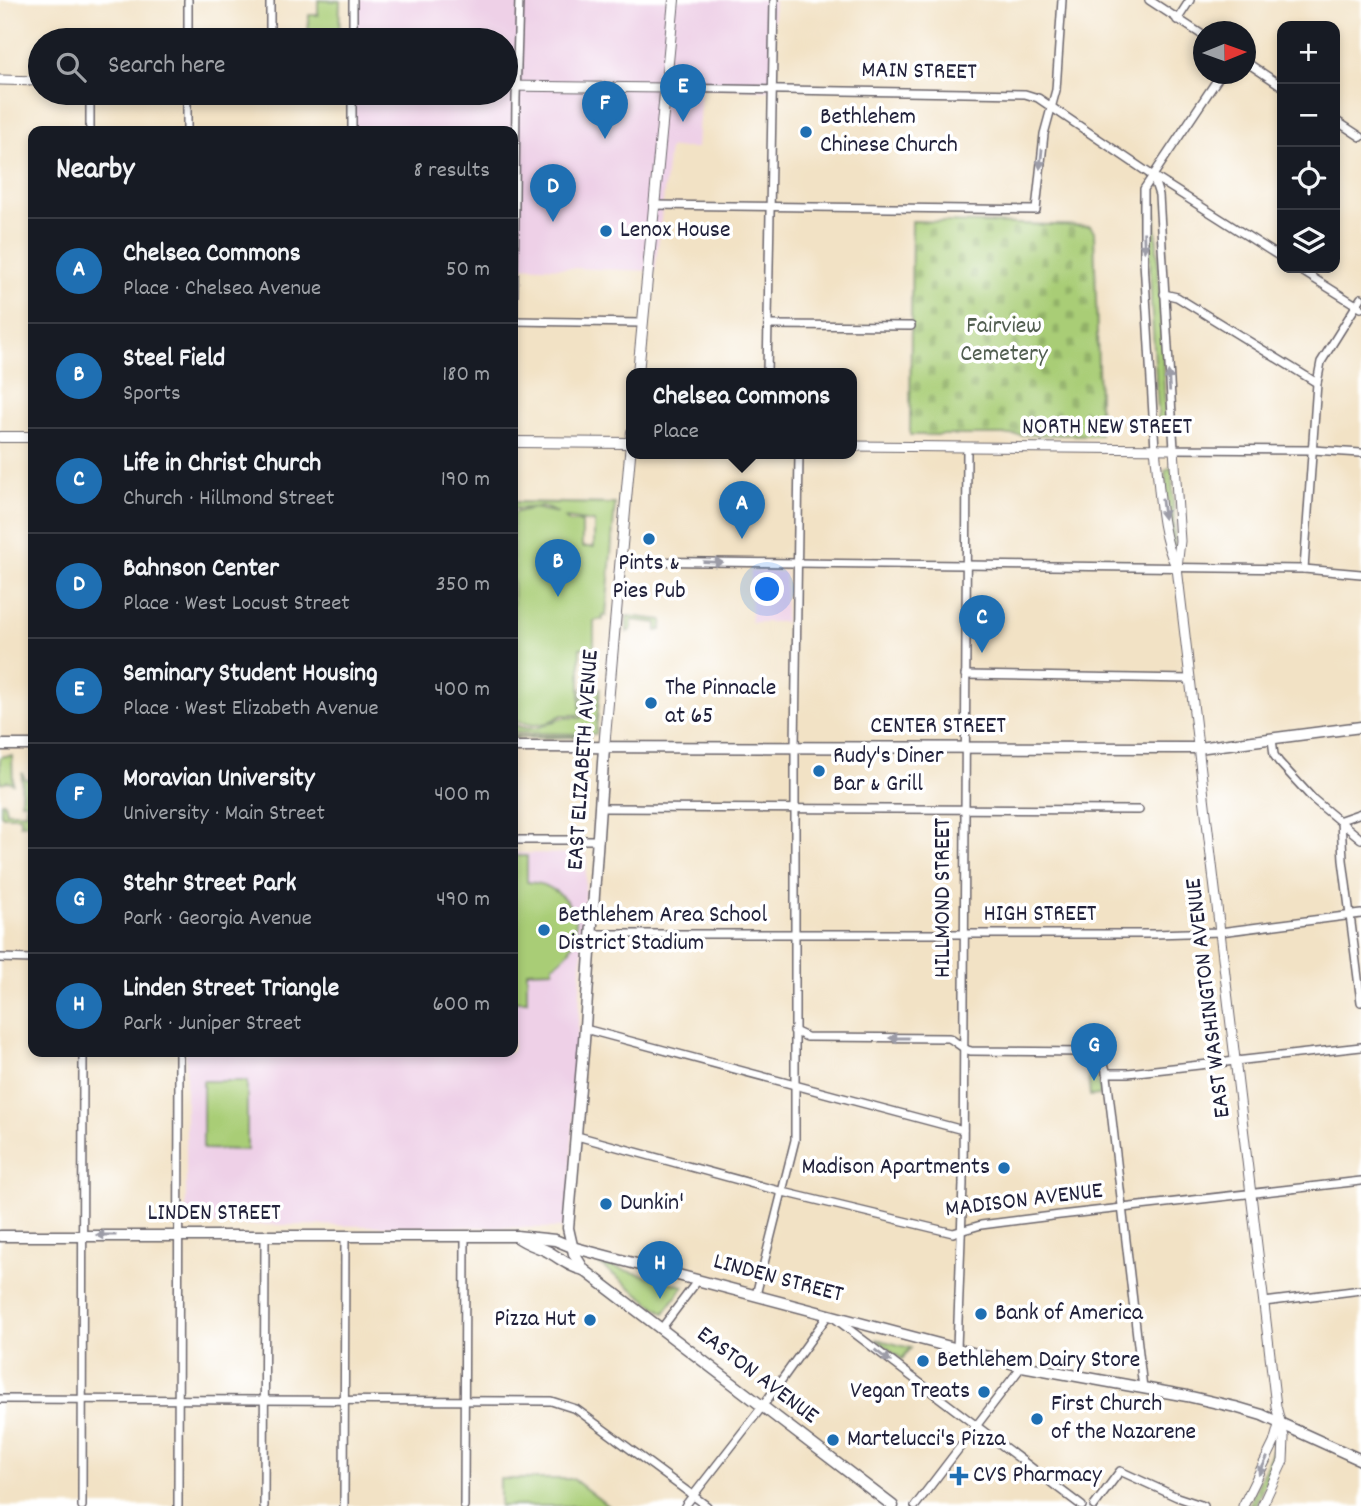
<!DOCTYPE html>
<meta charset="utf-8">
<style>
:root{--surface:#171b24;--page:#242831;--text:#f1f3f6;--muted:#9ea1a6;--line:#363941;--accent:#1f6fb2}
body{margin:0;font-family:Dekko,sans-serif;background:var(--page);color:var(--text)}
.controls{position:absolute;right:21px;top:21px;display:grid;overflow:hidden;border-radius:14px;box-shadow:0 4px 10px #0003}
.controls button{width:63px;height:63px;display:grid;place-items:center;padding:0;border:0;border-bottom:2px solid var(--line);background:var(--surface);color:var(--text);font:35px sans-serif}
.compass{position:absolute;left:1193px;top:21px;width:63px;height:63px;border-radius:50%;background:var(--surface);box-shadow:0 4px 10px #0003;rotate:89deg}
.you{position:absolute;left:768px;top:590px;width:24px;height:24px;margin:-18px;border:5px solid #fff;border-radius:50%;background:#1a73e8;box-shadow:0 0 0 10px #1a73e833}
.badge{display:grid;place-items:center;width:46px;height:46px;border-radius:50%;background:var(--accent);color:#fff;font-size:23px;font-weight:700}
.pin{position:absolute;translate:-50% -58px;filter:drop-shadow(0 2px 4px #0008)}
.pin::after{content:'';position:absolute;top:37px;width:24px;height:21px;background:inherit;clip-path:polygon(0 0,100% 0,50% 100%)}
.popup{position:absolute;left:626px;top:368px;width:231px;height:91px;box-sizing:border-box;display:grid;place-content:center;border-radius:14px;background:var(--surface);filter:drop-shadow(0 2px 5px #0005);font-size:23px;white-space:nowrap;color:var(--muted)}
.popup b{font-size:26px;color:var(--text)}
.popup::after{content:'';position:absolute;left:50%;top:100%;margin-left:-14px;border:14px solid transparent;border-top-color:var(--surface)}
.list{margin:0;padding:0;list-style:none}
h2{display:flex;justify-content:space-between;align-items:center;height:91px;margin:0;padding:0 28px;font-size:30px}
h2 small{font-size:23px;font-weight:400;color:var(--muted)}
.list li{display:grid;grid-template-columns:46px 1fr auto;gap:21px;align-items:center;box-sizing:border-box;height:105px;padding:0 28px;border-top:2px solid var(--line)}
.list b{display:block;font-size:26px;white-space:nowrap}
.list p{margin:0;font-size:23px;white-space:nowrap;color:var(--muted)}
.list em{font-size:23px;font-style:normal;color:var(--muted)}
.icon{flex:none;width:38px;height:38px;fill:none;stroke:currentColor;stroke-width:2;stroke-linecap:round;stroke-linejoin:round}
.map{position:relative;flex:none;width:1361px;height:1506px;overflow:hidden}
.search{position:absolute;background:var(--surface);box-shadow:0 4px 10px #0003;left:28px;top:28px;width:490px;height:77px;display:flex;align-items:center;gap:18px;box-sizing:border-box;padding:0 24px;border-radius:38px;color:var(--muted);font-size:26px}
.panel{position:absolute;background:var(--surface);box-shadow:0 4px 10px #0003;left:28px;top:126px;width:490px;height:931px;border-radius:14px}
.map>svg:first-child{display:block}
.built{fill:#eed0e7}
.green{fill:#a9cd76;stroke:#667858;stroke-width:2;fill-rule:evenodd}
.cemetery{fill:url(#cemetery-stones);stroke:#667858;stroke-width:2}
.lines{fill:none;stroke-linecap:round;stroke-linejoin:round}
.minor-casing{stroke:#6b656b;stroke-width:10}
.tertiary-casing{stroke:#6b656b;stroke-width:11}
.secondary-casing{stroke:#6b656b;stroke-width:12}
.primary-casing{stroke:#6b656b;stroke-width:13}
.minor{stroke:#fff;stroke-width:7}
.tertiary{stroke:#fff;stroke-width:9}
.secondary{stroke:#fff;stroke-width:10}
.primary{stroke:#fff;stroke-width:10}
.oneway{fill:#9c9ca7}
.poi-dot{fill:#1f6fb2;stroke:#fff;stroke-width:2.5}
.labels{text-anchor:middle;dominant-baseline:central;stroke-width:7;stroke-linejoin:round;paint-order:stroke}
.street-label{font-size:24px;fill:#22223b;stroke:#fff}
.poi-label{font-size:24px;fill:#22223b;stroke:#fff;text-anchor:start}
.park-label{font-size:24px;fill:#515e50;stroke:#fff}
</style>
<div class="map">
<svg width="1361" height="1506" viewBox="0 0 1361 1506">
<defs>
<pattern id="cemetery-stones" width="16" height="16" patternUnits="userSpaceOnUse" patternTransform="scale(1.75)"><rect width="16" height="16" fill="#a9cd76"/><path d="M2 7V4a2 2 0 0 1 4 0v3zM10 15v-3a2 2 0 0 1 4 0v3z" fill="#91b067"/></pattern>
</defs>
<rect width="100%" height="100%" fill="#fff"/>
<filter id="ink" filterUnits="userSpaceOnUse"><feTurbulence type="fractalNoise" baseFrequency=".0143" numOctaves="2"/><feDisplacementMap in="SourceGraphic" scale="14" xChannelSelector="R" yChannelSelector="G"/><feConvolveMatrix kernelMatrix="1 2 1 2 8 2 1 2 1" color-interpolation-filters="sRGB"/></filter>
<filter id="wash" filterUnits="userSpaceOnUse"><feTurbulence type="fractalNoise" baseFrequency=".00686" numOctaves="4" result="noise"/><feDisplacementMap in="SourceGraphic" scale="28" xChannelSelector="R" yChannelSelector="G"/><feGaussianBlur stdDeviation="1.57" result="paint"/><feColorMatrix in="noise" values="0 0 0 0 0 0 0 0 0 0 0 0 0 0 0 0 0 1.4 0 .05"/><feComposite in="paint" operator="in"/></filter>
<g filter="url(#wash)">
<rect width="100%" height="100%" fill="#f2e2c5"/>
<g class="built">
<polygon points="353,0 774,0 772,90 701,87 697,148 669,148 655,271 513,266 513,131 352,131 352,93 506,93 506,40 352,40"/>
<polygon points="751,571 785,572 785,622 751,622"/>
<polygon points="513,853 587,854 568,1228 186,1224 186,1052 513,1052"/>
</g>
<g class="green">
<polygon points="318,0 340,1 339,40 308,40 309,15 318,15"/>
<polygon points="1149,200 1154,202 1155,207 1166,425 1164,428 1159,426 1151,301"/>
<polygon points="1171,467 1172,472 1175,549 1172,546 1165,471"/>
<path d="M513,502L615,504L606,616L603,615V619L594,621V647L580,648V715H562L547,723L534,725L513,721V513L533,508L558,513L544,507L513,509ZM565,518L594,522V547H582V522H569Z"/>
<polygon points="627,616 662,620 663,621 661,630 657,631 657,623 632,620 631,630 627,632"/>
<path d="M583,688L600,689L596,734L513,733V724C537,735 543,723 564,718C569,717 576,718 581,718Z"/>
<polygon points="513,736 590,736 590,737 513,738"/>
<polygon points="3,756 12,756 13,783 8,781 0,783 0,758"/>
<polygon points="22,773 25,779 32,779 33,823 20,824 20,816 3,816 1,814 1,802 4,802 6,812 26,812 26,802 21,802"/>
<path d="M513,856H527V882C574,884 596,939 553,965V970L527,971V1001H513Z"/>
<polygon points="1087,1060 1097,1067 1100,1095 1090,1096"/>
<polygon points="203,1081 247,1081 247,1150 203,1149"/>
<polygon points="598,1263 684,1286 664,1313"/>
<polygon points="876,1339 911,1348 902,1359"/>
<polygon points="1280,1439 1281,1448 1255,1505 1249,1506 1275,1445"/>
<polygon points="500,1479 573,1479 608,1506 500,1506"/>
</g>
<polygon class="cemetery" points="912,221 1090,226 1094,231 1100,435 910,435"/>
</g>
<g filter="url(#ink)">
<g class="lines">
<defs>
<g id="minor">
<polyline points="1149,0 1204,36"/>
<polyline points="1177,20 1190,0"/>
<polyline points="188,40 188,0"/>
<polyline points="270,40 270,0"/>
<polyline points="353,40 353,0"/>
<polyline points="1246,62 1282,86"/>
<polyline points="664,88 1025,94 1038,98 1153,176 1282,258"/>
<polyline points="1335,120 1361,137"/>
<polyline points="90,131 90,93"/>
<polyline points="187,131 187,93"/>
<polyline points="352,131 352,93"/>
<polyline points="1153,177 1159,195 1174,449 1313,450 1361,453"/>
<polyline points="653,205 1036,210 1044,134 1056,90 1062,0"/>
<polyline points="1297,268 1361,308"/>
<polyline points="1164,294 1177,297 1317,383"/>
<polyline points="513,321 642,323"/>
<polyline points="769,325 911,326"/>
<polyline points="767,373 774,0"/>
<polyline points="513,396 516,98 519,0"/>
<polyline points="1155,449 1144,261 1144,189 1221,74"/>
<polyline points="621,561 1304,569 1361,574"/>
<polyline points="1304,569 1317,383 1321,362 1361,298"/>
<polyline points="965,675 1190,679"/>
<polyline points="1272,739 1274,755 1279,762 1313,799 1361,839"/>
<polyline points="601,808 1139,810"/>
<polyline points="1361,813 1341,820 1343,860 1361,1002"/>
<polyline points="513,840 599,840"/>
<polyline points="592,934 1154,934 1220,932 1361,914"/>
<polyline points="0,958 33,959"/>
<polyline points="585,1029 963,1130"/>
<path d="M794,1031L807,1037L949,1038C957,1042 962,1049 971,1051L1084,1052C1102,1054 1104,1059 1107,1076L1143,1388"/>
<polyline points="1106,1073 1128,1073 1361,1047"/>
<polyline points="577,1136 783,1192 953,1233 981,1225 1060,1215 1361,1181"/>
<polyline points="756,1295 795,1140 795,748 799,453"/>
<polyline points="1264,1302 1361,1290"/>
<polyline points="661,1329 698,1280"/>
<polyline points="957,1348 963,1184 967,448"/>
<polyline points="0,1399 551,1401 576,1409 707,1506"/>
<polyline points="82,1506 83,1052"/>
<polyline points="178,1506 179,1052"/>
<polyline points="264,1506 265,1236"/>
<polyline points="344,1506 345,1236"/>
<polyline points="464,1506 465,1236"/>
<polyline points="685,1506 762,1407 829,1314 1082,1506"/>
<polyline points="915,1506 1022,1366"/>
<polyline points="1094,1506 1120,1471 1177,1497 1204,1506"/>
</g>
<g id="tertiary">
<polyline points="0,80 40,81"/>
<polyline points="506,86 664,88"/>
<polyline points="852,446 1174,449 1180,541 1177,568 1276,1406 1284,1437 1283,1461 1262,1506"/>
<path d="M1155,449C1160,487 1159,532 1176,566"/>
<polyline points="1243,1506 1274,1443 1279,1425"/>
</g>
<g id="secondary">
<polyline points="638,373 674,0"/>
<polyline points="0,437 33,437"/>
<polyline points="513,442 631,443"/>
<polyline points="604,748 632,432"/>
</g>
<g id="primary">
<polyline points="0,745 33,745"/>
<polyline points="513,747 1198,748 1361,727"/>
<polyline points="604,748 584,1041 568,1228 574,1254 584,1270 893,1506"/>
<polyline points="0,1236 516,1236 555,1240 572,1247 1022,1366 1187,1396 1235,1407 1262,1415 1361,1460"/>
<path d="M516,1236C526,1244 536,1246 547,1251C560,1258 569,1267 584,1270"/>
</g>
</defs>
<use href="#minor" class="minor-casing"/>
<use href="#tertiary" class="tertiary-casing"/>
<use href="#secondary" class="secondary-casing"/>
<use href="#primary" class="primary-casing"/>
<use href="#minor" class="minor"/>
<use href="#tertiary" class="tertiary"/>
<use href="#secondary" class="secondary"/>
<use href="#primary" class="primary"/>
</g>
<defs><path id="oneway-solid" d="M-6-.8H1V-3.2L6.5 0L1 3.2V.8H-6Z" transform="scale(1.75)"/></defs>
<g class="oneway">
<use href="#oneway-solid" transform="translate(1041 159) rotate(96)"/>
<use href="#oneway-solid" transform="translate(1144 242) rotate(88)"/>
<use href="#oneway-solid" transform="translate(1169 381) rotate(-94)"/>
<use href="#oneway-solid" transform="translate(1163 509) rotate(83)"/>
<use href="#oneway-solid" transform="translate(713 562) rotate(2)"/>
<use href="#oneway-solid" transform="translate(899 1038) rotate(-180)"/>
<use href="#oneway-solid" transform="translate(106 1235) rotate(180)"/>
<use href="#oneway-solid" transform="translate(883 1356) rotate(37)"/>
<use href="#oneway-solid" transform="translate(1263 1466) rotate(116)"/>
</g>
</g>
<g class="poi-dot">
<circle cx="806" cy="132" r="7"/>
<circle cx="606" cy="231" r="7"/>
<circle cx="649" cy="539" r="7"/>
<circle cx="651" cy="703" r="7"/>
<circle cx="819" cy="771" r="7"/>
<circle cx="544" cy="930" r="7"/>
<circle cx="1004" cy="1168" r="7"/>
<circle cx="606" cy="1204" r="7"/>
<circle cx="981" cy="1314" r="7"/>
<circle cx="590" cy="1320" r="7"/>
<circle cx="923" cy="1361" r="7"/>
<circle cx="984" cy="1392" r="7"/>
<circle cx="1037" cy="1419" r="7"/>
<circle cx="833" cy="1440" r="7"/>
<path d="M955.5 1465.5h7v7h7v7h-7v7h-7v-7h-7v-7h7z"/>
</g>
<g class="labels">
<g class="street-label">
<text transform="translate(919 72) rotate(1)">MAIN STREET</text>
<text x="1107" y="428">NORTH NEW STREET</text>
<text x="938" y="727">CENTER STREET</text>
<text transform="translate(584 760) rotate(-86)">EAST ELIZABETH AVENUE</text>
<text transform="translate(944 898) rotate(-90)">HILLMOND STREET</text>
<text x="1040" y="915">HIGH STREET</text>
<text transform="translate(1209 998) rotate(-97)">EAST WASHINGTON AVENUE</text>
<text transform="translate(1024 1201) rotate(-7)">MADISON AVENUE</text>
<text x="214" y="1214">LINDEN STREET</text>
<text transform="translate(778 1279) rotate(15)">LINDEN STREET</text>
<text transform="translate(757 1376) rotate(37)">EASTON AVENUE</text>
</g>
<g class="poi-label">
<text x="820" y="118">Bethlehem<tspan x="820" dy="28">Chinese Church</tspan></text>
<text x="620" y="231">Lenox House</text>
<text x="649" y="564" text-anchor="middle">Pints &amp;<tspan x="649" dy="28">Pies Pub</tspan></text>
<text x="665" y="689">The Pinnacle<tspan x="665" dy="28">at 65</tspan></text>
<text x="833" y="757">Rudy's Diner<tspan x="833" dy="28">Bar &amp; Grill</tspan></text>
<text x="558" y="916">Bethlehem Area School<tspan x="558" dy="28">District Stadium</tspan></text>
<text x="990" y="1168" text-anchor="end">Madison Apartments</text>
<text x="620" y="1204">Dunkin'</text>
<text x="995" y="1314">Bank of America</text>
<text x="576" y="1320" text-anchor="end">Pizza Hut</text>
<text x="937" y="1361">Bethlehem Dairy Store</text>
<text x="970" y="1392" text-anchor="end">Vegan Treats</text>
<text x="1051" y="1405">First Church<tspan x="1051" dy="28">of the Nazarene</tspan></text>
<text x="847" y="1440">Martelucci's Pizza</text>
<text x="973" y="1476">CVS Pharmacy</text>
</g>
<g class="park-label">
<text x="1004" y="327">Fairview<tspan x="1004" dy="28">Cemetery</tspan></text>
</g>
</g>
</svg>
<div class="controls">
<button>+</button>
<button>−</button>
<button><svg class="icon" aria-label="locate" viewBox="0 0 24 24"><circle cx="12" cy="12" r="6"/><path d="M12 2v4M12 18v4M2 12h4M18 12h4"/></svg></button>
<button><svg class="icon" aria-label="layers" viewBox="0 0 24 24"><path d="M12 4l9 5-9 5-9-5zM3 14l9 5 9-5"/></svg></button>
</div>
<svg class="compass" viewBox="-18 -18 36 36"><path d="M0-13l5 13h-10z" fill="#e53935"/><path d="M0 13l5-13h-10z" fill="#9ea1a6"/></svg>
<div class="you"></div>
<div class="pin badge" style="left:742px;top:539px">A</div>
<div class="popup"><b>Chelsea Commons</b>Place</div>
<div class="pin badge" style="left:558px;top:597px">B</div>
<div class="pin badge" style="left:982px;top:653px">C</div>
<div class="pin badge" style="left:553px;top:222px">D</div>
<div class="pin badge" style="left:683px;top:122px">E</div>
<div class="pin badge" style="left:605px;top:139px">F</div>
<div class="pin badge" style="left:1094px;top:1081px">G</div>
<div class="pin badge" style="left:660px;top:1299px">H</div>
<div class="search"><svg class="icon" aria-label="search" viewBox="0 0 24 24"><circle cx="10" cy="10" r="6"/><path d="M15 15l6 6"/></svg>Search here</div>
<section class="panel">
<h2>Nearby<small>8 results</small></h2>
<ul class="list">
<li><span class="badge">A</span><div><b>Chelsea Commons</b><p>Place · Chelsea Avenue</p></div><em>50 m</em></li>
<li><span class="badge">B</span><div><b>Steel Field</b><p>Sports</p></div><em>180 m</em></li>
<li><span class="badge">C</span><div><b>Life in Christ Church</b><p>Church · Hillmond Street</p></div><em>190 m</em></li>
<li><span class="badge">D</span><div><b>Bahnson Center</b><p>Place · West Locust Street</p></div><em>350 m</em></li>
<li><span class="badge">E</span><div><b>Seminary Student Housing</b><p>Place · West Elizabeth Avenue</p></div><em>400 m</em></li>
<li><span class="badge">F</span><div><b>Moravian University</b><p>University · Main Street</p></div><em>400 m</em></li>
<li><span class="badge">G</span><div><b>Stehr Street Park</b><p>Park · Georgia Avenue</p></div><em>490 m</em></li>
<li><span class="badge">H</span><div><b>Linden Street Triangle</b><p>Park · Juniper Street</p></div><em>600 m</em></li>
</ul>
</section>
</div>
